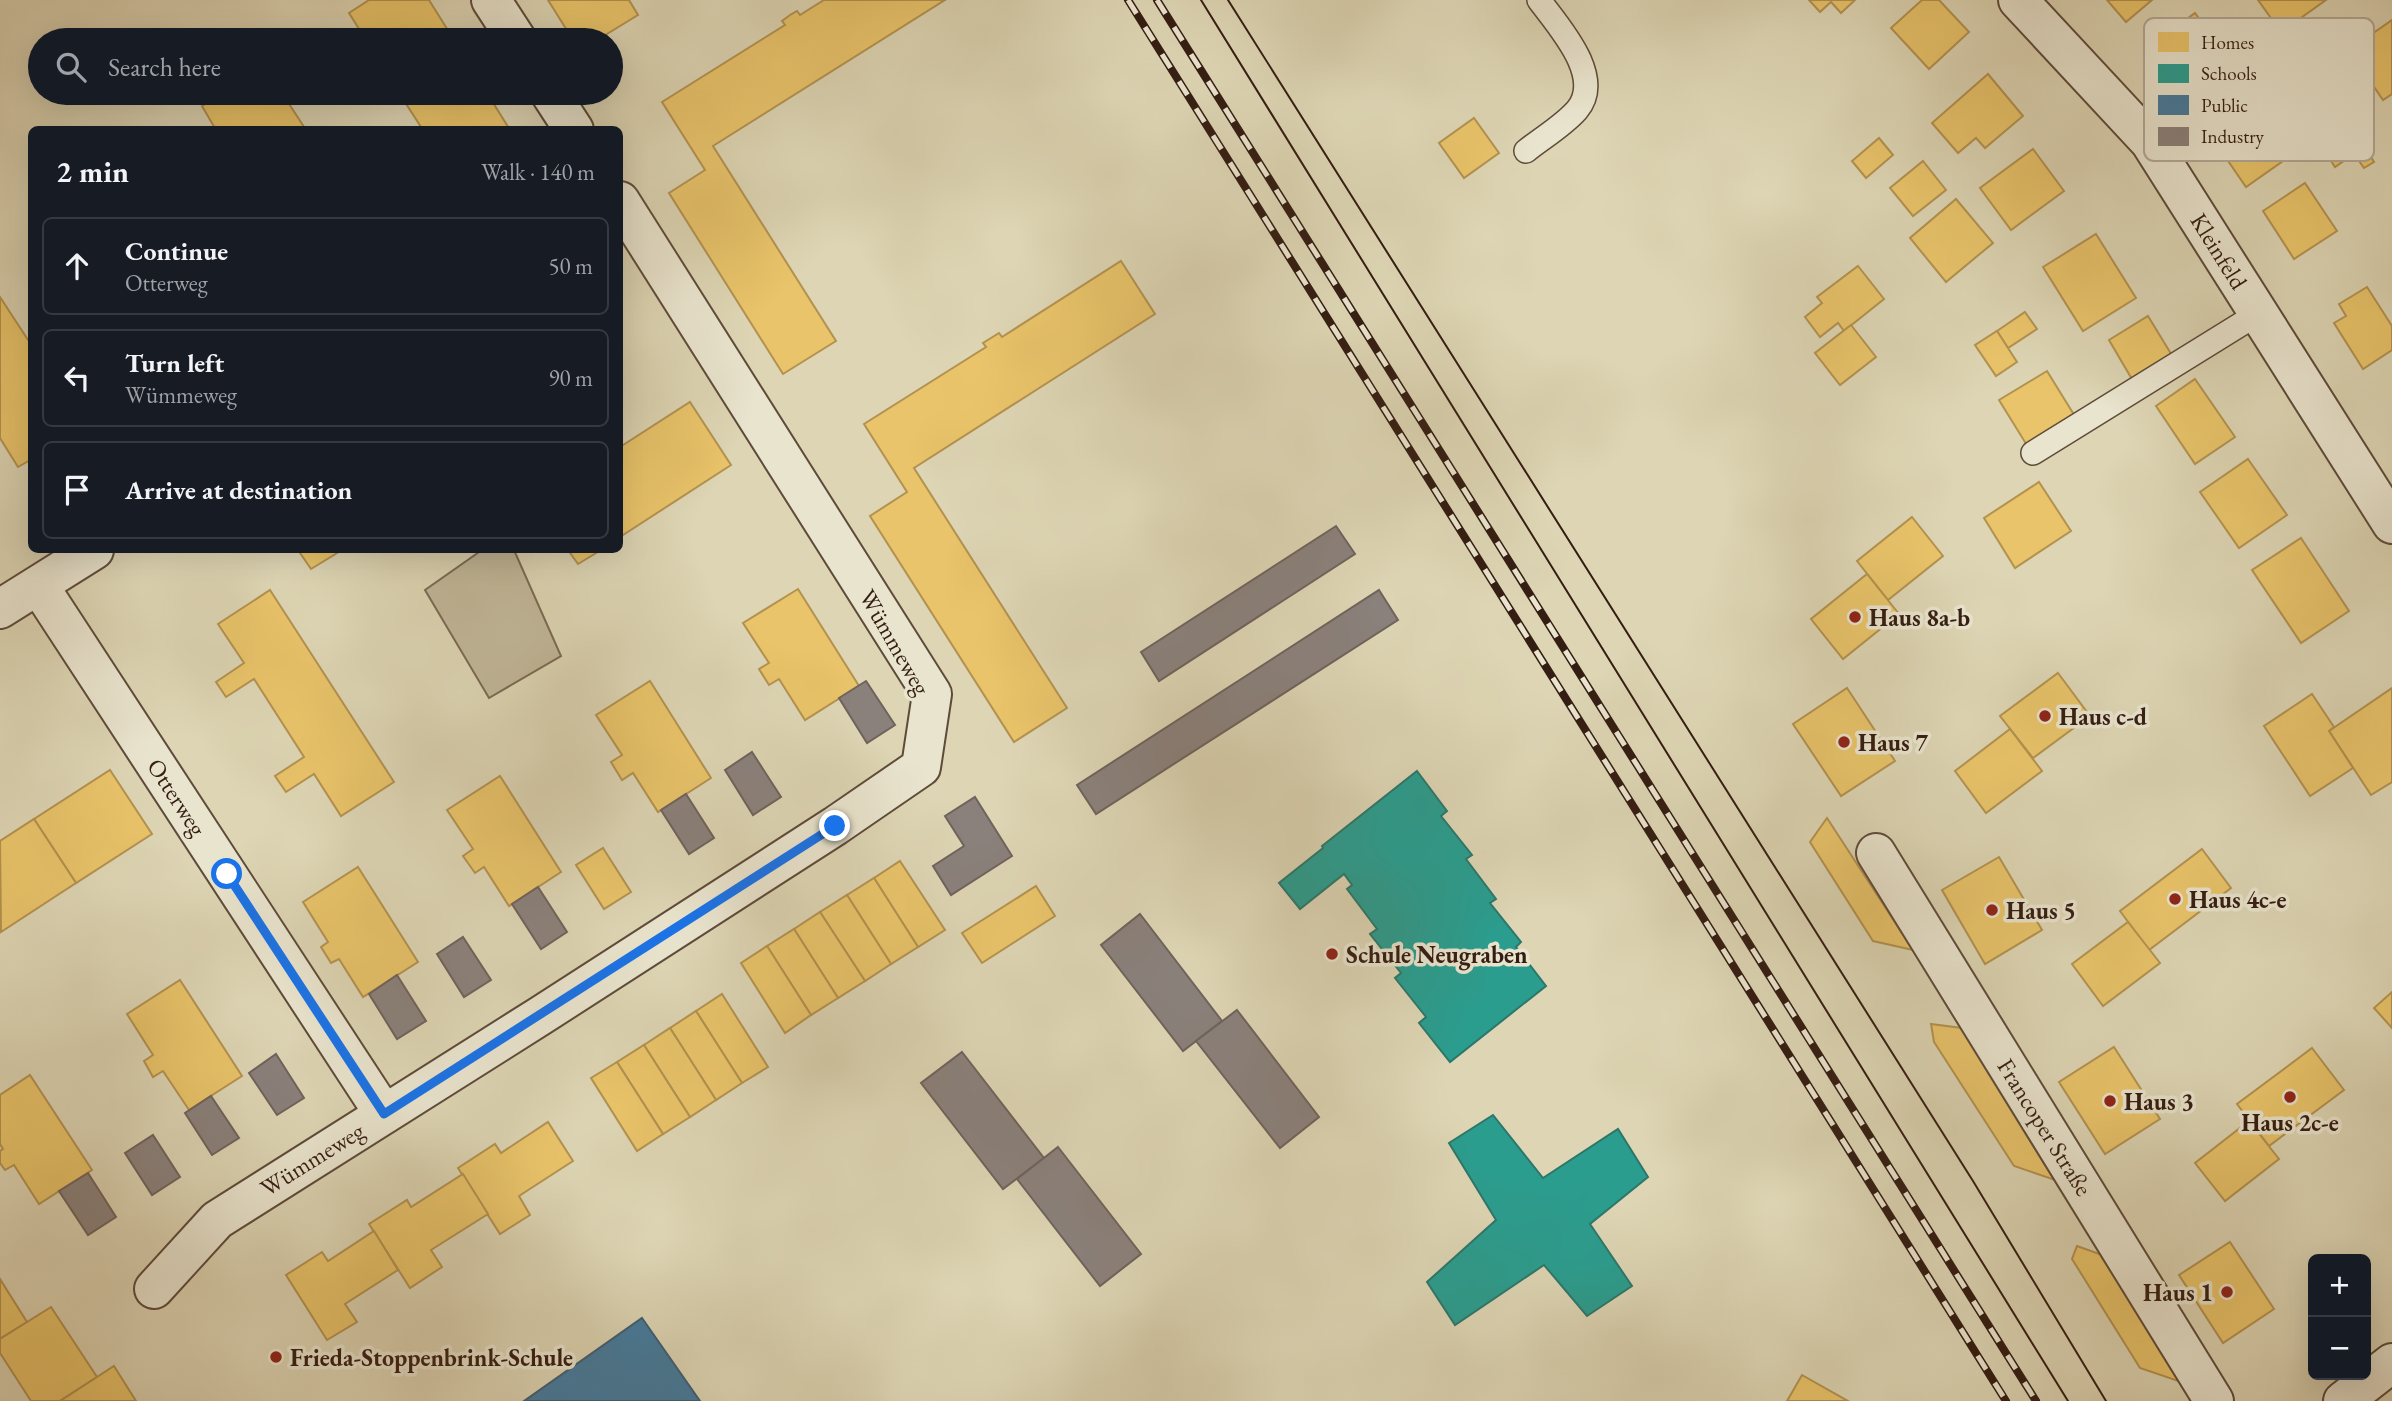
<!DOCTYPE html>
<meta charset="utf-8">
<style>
:root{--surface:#171b24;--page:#242831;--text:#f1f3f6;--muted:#9ea1a6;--line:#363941}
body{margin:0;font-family:"EB Garamond",serif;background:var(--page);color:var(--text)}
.controls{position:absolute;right:21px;bottom:21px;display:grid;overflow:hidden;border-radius:10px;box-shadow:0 7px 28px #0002}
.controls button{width:63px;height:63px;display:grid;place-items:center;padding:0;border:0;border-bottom:2px solid var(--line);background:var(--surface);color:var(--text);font:35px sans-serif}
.stop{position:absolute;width:21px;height:21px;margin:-16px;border:5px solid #1a73e8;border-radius:50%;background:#fff}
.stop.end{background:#1a73e8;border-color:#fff;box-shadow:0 2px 7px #0008}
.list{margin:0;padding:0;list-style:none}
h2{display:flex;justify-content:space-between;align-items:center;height:91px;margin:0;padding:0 28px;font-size:30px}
h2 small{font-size:23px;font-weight:400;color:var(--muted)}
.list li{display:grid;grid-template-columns:46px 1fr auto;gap:21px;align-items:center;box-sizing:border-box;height:98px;margin:0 14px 14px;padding:0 14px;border:2px solid var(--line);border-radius:10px}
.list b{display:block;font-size:26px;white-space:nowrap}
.list p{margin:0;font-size:23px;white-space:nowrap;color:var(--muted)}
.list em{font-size:23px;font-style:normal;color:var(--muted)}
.icon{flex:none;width:38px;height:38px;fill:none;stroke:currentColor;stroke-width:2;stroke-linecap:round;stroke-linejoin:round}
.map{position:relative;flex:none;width:2392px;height:1401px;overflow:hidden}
.search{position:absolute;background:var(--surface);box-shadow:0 7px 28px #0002;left:28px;top:28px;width:595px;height:77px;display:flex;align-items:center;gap:18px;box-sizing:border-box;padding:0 24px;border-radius:38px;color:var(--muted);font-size:26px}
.panel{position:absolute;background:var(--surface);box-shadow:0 7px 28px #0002;left:28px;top:126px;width:595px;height:427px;border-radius:10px}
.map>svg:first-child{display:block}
.green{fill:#c0b698;stroke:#7a6a55;stroke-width:2}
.homes{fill:#e9c46a;stroke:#b39250;stroke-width:2}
.schools{fill:#2a9d8f;stroke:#2d776a;stroke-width:2}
.public{fill:#457b9d;stroke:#405f73;stroke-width:2}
.industry{fill:#8a817c;stroke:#70635c;stroke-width:2}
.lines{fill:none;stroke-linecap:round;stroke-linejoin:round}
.service-casing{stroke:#5e4b3a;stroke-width:26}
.minor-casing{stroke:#5e4b3a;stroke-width:42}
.service{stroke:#e9e4ce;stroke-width:23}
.minor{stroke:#e9e4ce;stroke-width:38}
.tram{stroke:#341d12;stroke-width:2}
.rail-casing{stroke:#341d12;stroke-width:8}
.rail{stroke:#e9e4ce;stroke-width:5;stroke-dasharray:16;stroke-linecap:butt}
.route{stroke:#1a73e8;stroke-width:9}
.poi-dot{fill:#8f2418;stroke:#e9e4ce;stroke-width:2.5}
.labels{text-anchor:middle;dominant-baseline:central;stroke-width:7;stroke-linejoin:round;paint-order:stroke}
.street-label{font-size:24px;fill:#341d12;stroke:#e9e4ce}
.poi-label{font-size:24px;font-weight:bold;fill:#341d12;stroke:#e9e4ce;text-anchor:start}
.key{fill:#e9e4ce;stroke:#b3a896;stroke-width:2}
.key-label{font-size:19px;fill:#341d12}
</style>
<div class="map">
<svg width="2392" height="1401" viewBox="0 0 2392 1401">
<rect width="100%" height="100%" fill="#ddd5b4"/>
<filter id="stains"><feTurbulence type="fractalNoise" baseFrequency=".00286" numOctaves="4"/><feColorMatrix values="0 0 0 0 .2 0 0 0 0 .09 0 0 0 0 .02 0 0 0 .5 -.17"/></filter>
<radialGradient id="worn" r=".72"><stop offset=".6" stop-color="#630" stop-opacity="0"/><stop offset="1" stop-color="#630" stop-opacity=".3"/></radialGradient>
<polygon class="green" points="482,550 514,550 561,656 489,698 425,590"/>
<g class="homes">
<polygon points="369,0 429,0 454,40 366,40 349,13"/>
<polygon points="548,0 629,0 638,15 597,40 573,40"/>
<polygon points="824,0 945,0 713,146 836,341 783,374 669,193 705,170 662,102 785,25 782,21 790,15 797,11 800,15"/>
<polygon points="1809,0 1855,0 1841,13 1831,2 1820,12"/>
<polygon points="1922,0 1939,0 1969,32 1929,69 1891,28"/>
<polygon points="2107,0 2152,0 2126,22"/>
<polygon points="2258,0 2326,0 2281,32"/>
<polygon points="2195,13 2227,56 2182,91 2149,47"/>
<polygon points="2392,20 2392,94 2383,100 2349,50"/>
<polygon points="1988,74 2023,116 1985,148 1976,138 1958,153 1932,123"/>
<polygon points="223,93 282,93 306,130 216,130 202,106"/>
<polygon points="399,93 487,93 510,130 423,130"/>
<polygon points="2259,103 2293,154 2246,187 2211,136"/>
<polygon points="1474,118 1499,153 1464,178 1439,143"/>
<polygon points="2355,133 2374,162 2364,168 2354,154 2335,167 2326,153"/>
<polygon points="1879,138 1893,155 1866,178 1852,161"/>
<polygon points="2033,149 2064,191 2011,230 1980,188"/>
<polygon points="1923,161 1946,190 1913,216 1890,188"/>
<polygon points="2305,183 2337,231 2294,259 2263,211"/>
<polygon points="1956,199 1993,243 1946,282 1910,238"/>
<polygon points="2096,234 2136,298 2083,331 2043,267"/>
<polygon points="1121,261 1155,314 914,468 1067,708 1014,742 870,516 907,492 864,424 986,347 983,343 999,333 1002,337"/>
<polygon points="1858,266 1884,299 1844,331 1838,323 1820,337 1805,317 1822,303 1817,297"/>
<polygon points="2367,287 2392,326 2392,350 2363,369 2334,323 2346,316 2339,304"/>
<polygon points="0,297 32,346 32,459 18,467 0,438"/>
<polygon points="2025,312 2037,329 2008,348 1997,331"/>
<polygon points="2148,316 2176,362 2136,386 2109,340"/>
<polygon points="1851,325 1876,357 1840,385 1815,353"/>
<polygon points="1997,331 2017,362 1996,376 1975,345"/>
<polygon points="2047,371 2076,418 2028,447 1999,400"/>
<polygon points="2195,379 2235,437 2195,464 2156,406"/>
<polygon points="690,402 731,465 620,537 620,447"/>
<polygon points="2248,459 2287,515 2239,548 2200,492"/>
<polygon points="2039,482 2071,531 2015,568 1984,518"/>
<polygon points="1912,517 1943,556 1888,600 1857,561"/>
<polygon points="2301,538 2349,611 2301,643 2252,570"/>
<polygon points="298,550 342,550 311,569"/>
<polygon points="568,550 601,550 578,564"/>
<polygon points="1867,574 1899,614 1843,659 1811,619"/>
<polygon points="798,589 859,686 805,720 779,679 769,685 759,669 769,663 743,623"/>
<polygon points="270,590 394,782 341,816 314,774 286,792 275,776 304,757 254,679 226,697 216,682 244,663 218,624"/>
<polygon points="2058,673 2090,716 2033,758 2000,716"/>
<polygon points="650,681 711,778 658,812 633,773 622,780 611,762 622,755 596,715"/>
<polygon points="1847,688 1895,761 1841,796 1793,724"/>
<polygon points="2392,688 2392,782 2371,795 2329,731"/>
<polygon points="2312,694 2334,727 2329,731 2353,768 2310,796 2264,726"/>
<polygon points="2010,729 2042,771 1986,813 1955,771"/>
<polygon points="110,770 152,834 76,883 34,819"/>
<polygon points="500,776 561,872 509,906 484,867 475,873 463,856 473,849 447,810"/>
<polygon points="1827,818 1913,950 1873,941 1810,842"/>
<polygon points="34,819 76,883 1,932 0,841"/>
<polygon points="603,848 631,892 604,909 576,865"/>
<polygon points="2202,849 2231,888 2149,950 2120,911"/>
<polygon points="1999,857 2042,930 1985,964 1942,890"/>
<polygon points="900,861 945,930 918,947 874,878"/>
<polygon points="358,867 418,962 363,997 339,959 331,963 321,947 328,942 303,902"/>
<polygon points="874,878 918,947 891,964 847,895"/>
<polygon points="1036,886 1055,916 982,963 962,933"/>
<polygon points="847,895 891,964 865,981 820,912"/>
<polygon points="820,912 865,981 838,998 794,929"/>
<polygon points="2128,922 2160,963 2103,1006 2072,964"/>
<polygon points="794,929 838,998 811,1015 767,946"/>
<polygon points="767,946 811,1015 785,1033 741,963"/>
<polygon points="180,980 242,1076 189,1110 163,1071 153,1077 144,1061 153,1055 127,1014"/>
<polygon points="2392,992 2392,1028 2374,1008"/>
<polygon points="722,994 768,1067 742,1083 696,1011"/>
<polygon points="696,1011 742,1083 716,1100 670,1028"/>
<polygon points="1931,1024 1962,1028 2058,1181 2014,1166 1934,1042"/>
<polygon points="670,1028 716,1100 690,1117 644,1045"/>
<polygon points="644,1045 690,1117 663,1134 617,1062"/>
<polygon points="2114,1047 2160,1119 2105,1154 2059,1082"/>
<polygon points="2312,1048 2344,1090 2269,1146 2237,1104"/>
<polygon points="617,1062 663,1134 637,1151 591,1078"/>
<polygon points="30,1075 92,1170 39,1204 14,1165 5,1170 0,1163 0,1151 3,1149 0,1144 0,1095"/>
<polygon points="2249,1121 2279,1159 2225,1201 2195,1163"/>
<polygon points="548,1122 573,1161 519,1196 530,1215 500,1234 458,1168 495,1144 501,1153"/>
<polygon points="463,1174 488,1214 431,1250 442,1267 410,1288 369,1224 407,1200 411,1207"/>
<polygon points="374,1231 398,1270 345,1304 357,1322 327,1340 286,1275 322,1252 328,1261"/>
<polygon points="2230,1242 2274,1309 2223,1343 2179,1275"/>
<polygon points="2077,1246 2108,1257 2184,1383 2140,1368 2072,1259"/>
<polygon points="0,1279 27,1322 0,1339"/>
<polygon points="51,1307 97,1377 60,1401 31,1401 0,1353 0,1339"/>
<polygon points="114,1366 136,1401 60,1401 97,1377"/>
<polygon points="1802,1375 1848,1401 1787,1401"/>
</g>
<g class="schools">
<polygon points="1417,771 1447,811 1441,816 1472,855 1466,859 1496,899 1490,903 1521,942 1516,947 1546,986 1450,1062 1419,1023 1426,1017 1395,978 1401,973 1370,934 1377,929 1347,889 1352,885 1344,874 1300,909 1279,883 1323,848 1322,846"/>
<polygon points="1493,1115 1543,1178 1618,1129 1648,1177 1590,1224 1632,1286 1587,1316 1544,1265 1455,1325 1427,1282 1496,1220 1449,1143"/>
</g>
<polygon class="public" points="642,1318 700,1401 524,1401"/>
<g class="industry">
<polygon points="1336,526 1355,554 1159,681 1141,652"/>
<polygon points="1379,590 1398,620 1096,814 1077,785"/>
<polygon points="866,681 895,725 867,743 839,698"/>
<polygon points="752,752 781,797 753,815 725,770"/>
<polygon points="686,794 714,838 689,854 661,810"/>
<polygon points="975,797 1012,856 951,895 933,866 964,846 945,816"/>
<polygon points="538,887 567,932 541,949 512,904"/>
<polygon points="1140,914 1222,1021 1183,1051 1101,945"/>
<polygon points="463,937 491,980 464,997 437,954"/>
<polygon points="397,975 426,1021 397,1039 369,994"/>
<polygon points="1237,1010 1319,1117 1280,1148 1196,1041"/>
<polygon points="962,1052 1044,1158 1003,1189 921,1083"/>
<polygon points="276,1054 304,1098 277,1115 249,1073"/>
<polygon points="211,1096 239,1138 212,1155 185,1113"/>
<polygon points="153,1135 180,1177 152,1195 125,1153"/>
<polygon points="1058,1147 1141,1254 1100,1286 1017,1179"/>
<polygon points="88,1173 116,1217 88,1235 59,1191"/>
</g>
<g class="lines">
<defs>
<g id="service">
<path d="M1526,151C1542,138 1563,126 1577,110C1605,77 1559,27 1539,0"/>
<polyline points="2033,453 2259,313"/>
</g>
<g id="minor">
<polyline points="491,0 517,40"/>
<polyline points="2018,0 2150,142 2392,524"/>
<polyline points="550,93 574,130"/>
<polyline points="39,586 384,1114"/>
<polyline points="0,609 94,550"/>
<polyline points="1876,853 2214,1401"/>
<polyline points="154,1289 217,1220 540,1016 835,826 921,767 932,694 620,201"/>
<polyline points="2343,1401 2392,1363"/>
</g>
</defs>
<use href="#service" class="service-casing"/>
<use href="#minor" class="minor-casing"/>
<use href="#service" class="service"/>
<use href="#minor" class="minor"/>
<g class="tram">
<polyline points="1201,0 2068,1401"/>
<polyline points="1228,0 1973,1181 2106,1401"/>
</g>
<defs>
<g id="rail">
<polyline points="1128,0 2006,1401"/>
<polyline points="1157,0 2036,1401"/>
</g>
</defs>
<use href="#rail" class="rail-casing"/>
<use href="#rail" class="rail"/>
</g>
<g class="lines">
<polyline class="route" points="227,874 384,1114 835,826"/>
</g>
<g class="poi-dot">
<circle cx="1855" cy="617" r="7"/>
<circle cx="2045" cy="716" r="7"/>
<circle cx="1844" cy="742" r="7"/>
<circle cx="2175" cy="899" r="7"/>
<circle cx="1992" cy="910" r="7"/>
<circle cx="1332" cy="954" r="7"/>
<circle cx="2290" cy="1097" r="7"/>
<circle cx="2110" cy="1101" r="7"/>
<circle cx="2227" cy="1292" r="7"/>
<circle cx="276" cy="1357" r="7"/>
</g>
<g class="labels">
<g class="street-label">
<text transform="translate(2219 251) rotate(58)">Kleinfeld</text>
<text transform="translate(895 642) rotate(60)">Wümmeweg</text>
<text transform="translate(177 797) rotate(57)">Otterweg</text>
<text transform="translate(2045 1127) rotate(58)">Francoper Straße</text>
<text transform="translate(312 1159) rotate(-32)">Wümmeweg</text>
</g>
<g class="poi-label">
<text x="1869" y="617">Haus 8a-b</text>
<text x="2059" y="716">Haus c-d</text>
<text x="1858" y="742">Haus 7</text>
<text x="2189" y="899">Haus 4c-e</text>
<text x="2006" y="910">Haus 5</text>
<text x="1346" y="954">Schule Neugraben</text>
<text x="2124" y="1101">Haus 3</text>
<text x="2290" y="1122" text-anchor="middle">Haus 2c-e</text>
<text x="2213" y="1292" text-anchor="end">Haus 1</text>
<text x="290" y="1357">Frieda-Stoppenbrink-Schule</text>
</g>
</g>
<rect x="2144" y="18" width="230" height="143" rx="10" class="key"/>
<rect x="2158" y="32" width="31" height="20" fill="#e9c46a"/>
<rect x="2158" y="64" width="31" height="19" fill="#2a9d8f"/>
<rect x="2158" y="95" width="31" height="20" fill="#457b9d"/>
<rect x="2158" y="127" width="31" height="19" fill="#8a817c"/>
<g class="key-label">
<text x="2201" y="49">Homes</text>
<text x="2201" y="80">Schools</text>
<text x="2201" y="112">Public</text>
<text x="2201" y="143">Industry</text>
</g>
<rect width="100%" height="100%" filter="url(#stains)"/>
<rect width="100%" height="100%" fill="url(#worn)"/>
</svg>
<div class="controls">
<button>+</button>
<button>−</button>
</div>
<div class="stop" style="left:227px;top:874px"></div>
<div class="stop end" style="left:835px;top:826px"></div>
<div class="search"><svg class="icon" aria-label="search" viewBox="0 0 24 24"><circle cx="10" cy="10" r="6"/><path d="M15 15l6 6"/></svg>Search here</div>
<section class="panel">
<h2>2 min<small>Walk · 140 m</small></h2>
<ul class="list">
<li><svg class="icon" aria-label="ahead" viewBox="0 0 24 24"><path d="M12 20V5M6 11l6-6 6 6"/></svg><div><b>Continue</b><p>Otterweg</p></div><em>50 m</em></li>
<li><svg class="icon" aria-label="left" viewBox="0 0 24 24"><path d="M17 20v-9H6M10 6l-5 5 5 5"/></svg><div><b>Turn left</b><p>Wümmeweg</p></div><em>90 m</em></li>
<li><svg class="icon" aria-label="arrive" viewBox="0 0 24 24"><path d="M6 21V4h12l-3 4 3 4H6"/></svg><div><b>Arrive at destination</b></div></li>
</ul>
</section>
</div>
